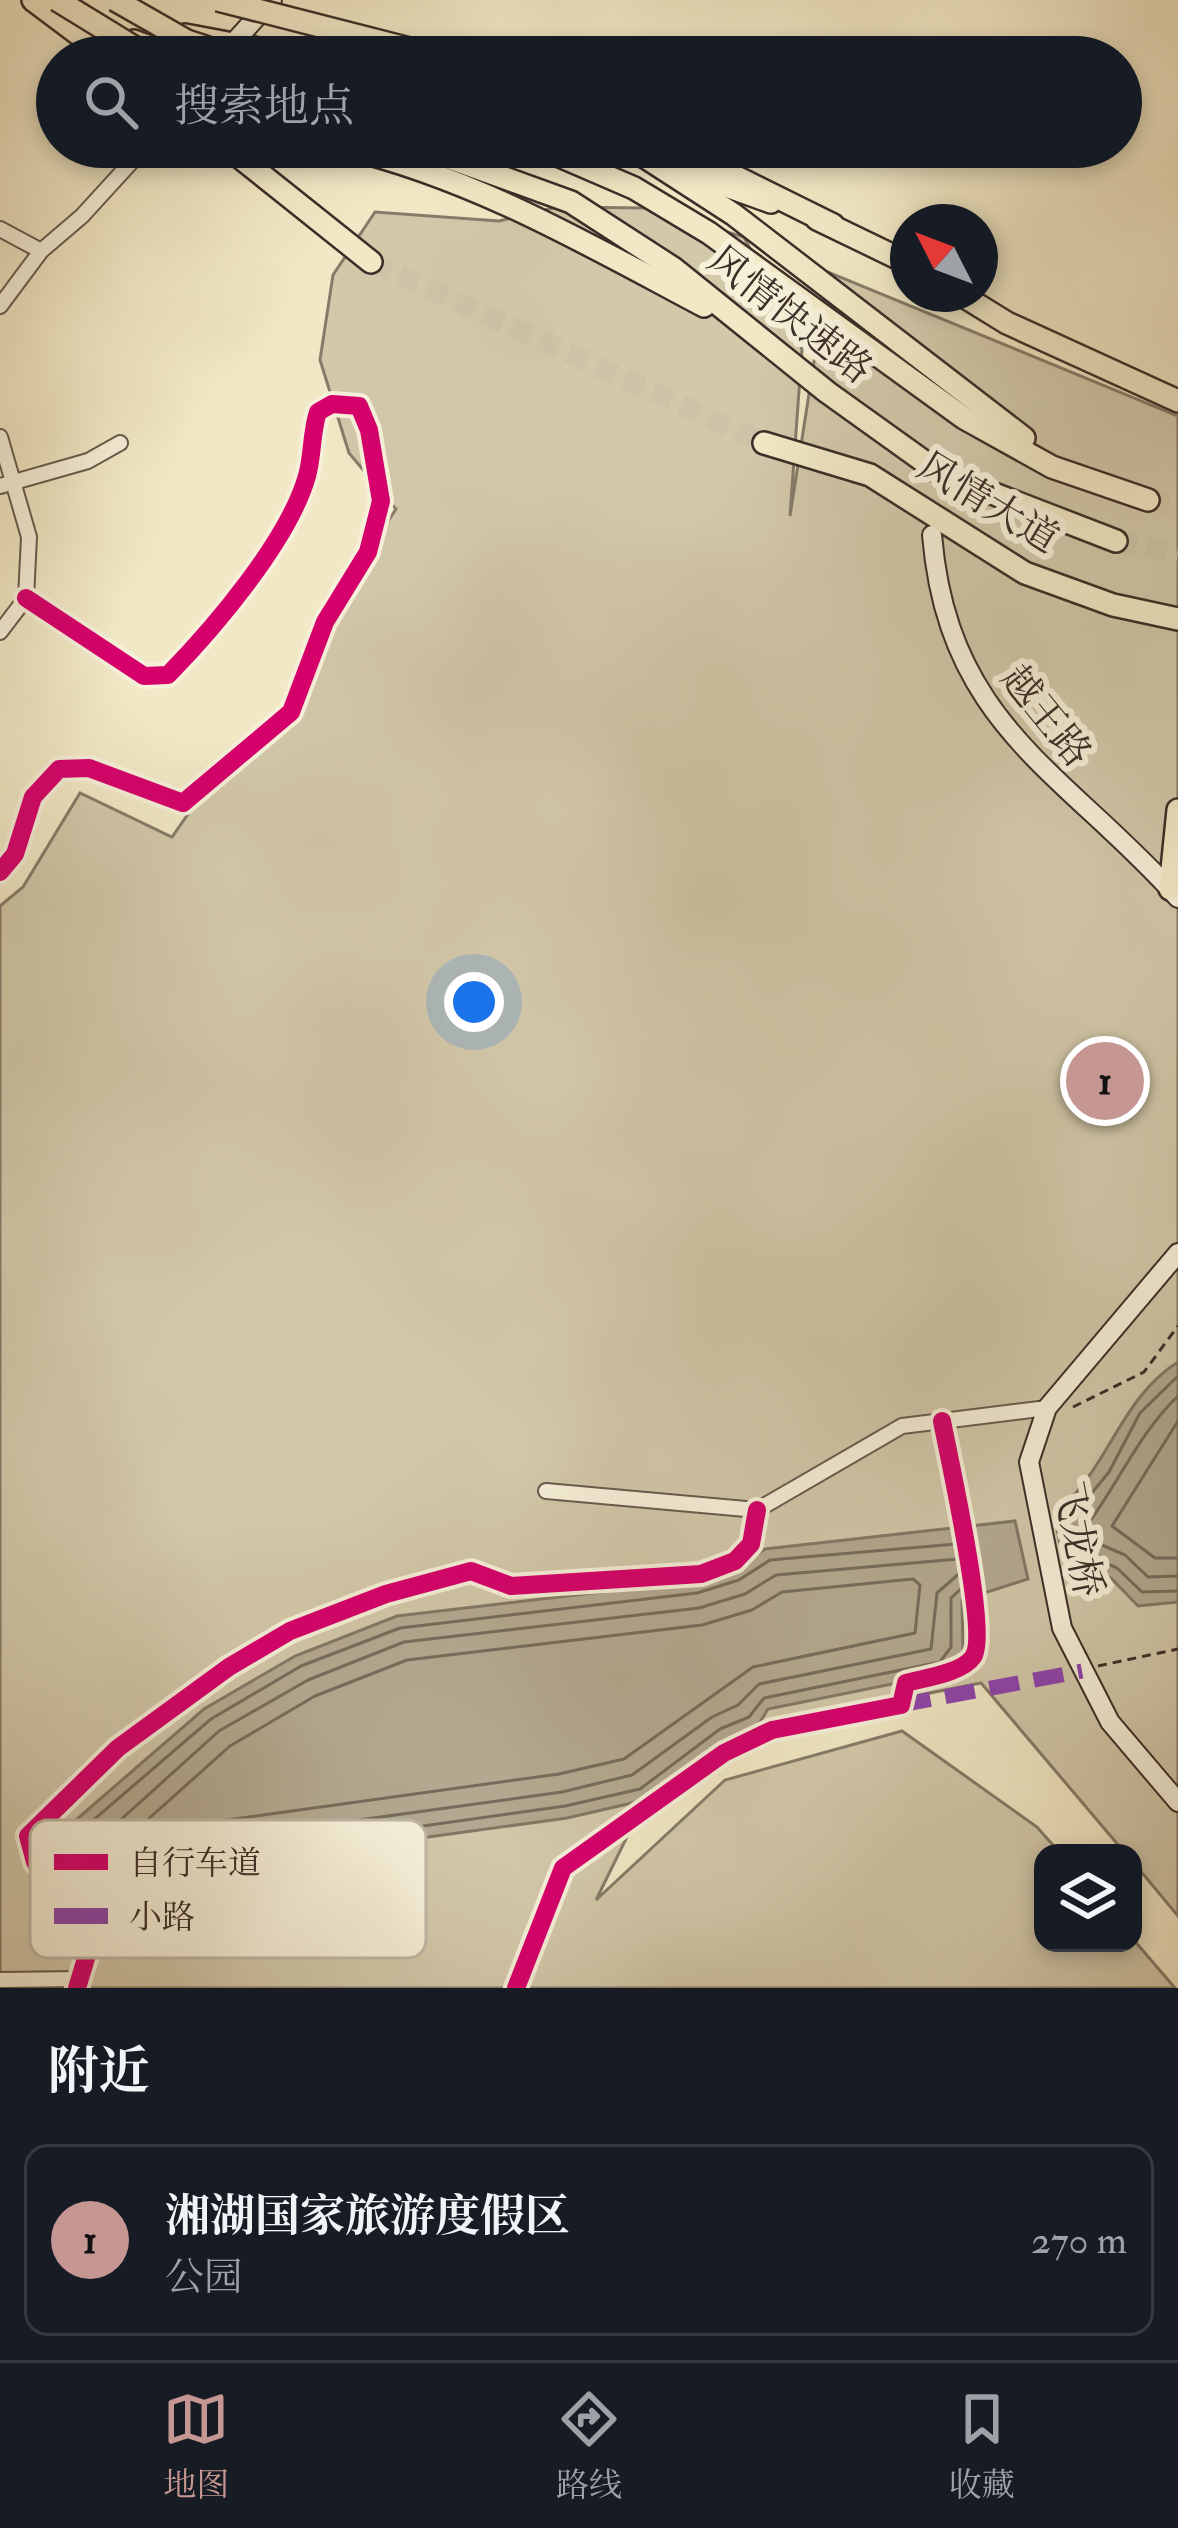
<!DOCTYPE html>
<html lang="zh">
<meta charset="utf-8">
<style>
:root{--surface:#171b24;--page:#20242c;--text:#f1f3f6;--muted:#9ea1a6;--line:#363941;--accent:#c59692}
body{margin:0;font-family:"IM FELL Double Pica","Noto Serif SC",serif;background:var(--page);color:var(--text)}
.controls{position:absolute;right:36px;bottom:36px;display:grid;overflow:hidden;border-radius:24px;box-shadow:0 6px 18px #0003}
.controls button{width:108px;height:108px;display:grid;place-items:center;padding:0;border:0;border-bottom:3px solid var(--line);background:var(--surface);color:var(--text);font:60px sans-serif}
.compass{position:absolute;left:890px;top:204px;width:108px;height:108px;border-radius:50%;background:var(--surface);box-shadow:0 6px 18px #0003;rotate:312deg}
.you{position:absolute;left:474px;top:1002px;width:42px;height:42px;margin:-30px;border:9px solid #fff;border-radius:50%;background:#1a73e8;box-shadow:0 0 0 18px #1a73e833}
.badge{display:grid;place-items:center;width:78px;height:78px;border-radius:50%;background:var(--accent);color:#111;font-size:39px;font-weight:700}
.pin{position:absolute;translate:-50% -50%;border:6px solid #fff;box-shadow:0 3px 12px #0006}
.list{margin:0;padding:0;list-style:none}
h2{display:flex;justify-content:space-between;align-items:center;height:156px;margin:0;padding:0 48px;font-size:51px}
h2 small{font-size:39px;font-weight:400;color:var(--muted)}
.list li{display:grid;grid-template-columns:78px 1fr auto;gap:36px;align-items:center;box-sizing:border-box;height:192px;margin:0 24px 24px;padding:0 24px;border:3px solid var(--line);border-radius:24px}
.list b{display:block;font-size:45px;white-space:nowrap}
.list p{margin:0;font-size:39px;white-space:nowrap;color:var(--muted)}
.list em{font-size:39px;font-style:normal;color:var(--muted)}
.icon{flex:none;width:66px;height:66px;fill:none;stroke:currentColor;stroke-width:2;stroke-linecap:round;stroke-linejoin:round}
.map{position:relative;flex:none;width:1178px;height:1988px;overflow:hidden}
.search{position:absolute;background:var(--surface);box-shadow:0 6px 18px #0003;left:36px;right:36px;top:36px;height:132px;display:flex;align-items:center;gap:30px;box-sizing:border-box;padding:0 42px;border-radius:66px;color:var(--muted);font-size:45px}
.sheet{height:372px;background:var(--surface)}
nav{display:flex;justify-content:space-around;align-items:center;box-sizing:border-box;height:168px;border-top:3px solid var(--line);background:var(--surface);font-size:33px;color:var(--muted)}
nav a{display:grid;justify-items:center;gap:6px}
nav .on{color:var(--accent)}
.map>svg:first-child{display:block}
.green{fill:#d2c8aa;stroke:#867b69;stroke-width:3}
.water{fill:#b3a990;stroke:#837866;stroke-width:3}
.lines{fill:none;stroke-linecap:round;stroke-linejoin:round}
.shore{stroke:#776c5c;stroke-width:3}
.primary-tunnel{stroke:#cdc3a6;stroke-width:21;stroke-dasharray:21 10;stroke-linecap:butt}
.trunk-tunnel{stroke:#cdc3a6;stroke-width:21;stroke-dasharray:21 10;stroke-linecap:butt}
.minor-casing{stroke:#685c4f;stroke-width:18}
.secondary-casing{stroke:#3b2e28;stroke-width:22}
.primary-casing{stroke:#3b2e28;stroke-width:26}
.trunk-casing{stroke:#3b2e28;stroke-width:26}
.path{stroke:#3b2e28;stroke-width:3;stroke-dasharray:9 6;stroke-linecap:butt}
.minor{stroke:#f6f0d9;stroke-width:14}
.secondary{stroke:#f6f0d9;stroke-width:18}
.primary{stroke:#f1e8c5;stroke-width:21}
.trunk{stroke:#f1e8c5;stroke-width:21}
.trunk-bridge-casing{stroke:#3b2e28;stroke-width:26;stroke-linecap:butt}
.trunk-bridge{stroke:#f1e8c5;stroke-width:21}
.quiet{stroke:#8e44ad;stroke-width:15;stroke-dasharray:30 15;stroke-linecap:butt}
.cycleway-casing{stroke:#f6f0d9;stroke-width:26}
.cycleway{stroke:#d6006c;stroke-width:18}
.labels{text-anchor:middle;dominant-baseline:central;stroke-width:12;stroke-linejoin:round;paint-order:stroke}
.street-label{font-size:39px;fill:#3b2e28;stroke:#f6f0d9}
.key{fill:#f6f0d9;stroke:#beb6a4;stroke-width:3}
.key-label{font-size:33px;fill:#3b2e28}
</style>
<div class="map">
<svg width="1178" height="1988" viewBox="0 0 1178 1988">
<rect width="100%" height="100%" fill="#f1e8c5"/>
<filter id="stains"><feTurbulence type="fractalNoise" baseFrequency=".00167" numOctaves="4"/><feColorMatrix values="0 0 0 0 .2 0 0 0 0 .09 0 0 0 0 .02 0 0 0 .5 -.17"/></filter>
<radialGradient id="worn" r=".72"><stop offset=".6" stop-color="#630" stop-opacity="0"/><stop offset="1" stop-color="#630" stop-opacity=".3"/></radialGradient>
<polygon class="green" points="557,207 646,208 744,237 802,349 790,516 828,272 1178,416 1178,1916 1133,1862 1133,1853 1125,1853 981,1683 757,1727 645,1800 596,1900 725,1780 902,1731 1037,1827 1060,1853 1043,1853 1043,1943 1133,1943 1133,1939 1175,1988 0,1988 0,906 23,887 80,793 172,837 211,781 297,714 320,622 396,509 349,453 320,360 333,275 375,212 499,221"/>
<g class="water">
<path d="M1178,1362V1602L1138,1606L1111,1578L1063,1558L1054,1514C1108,1472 1119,1399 1178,1362Z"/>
<polygon points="1015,1521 1028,1579 962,1600 963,1652 947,1673 768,1709 757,1727 727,1739 645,1800 567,1818 218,1866 136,1900 97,1892 55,1867 55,1838 204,1709 295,1656 397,1616 695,1581 734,1570 765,1549"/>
</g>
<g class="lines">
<g class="shore">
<polyline points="1178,1376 1140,1413 1109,1472 1068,1522 1075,1550 1117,1568 1142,1592 1178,1591"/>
<path d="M1178,1396C1139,1433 1117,1486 1085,1528L1088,1539L1125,1555L1148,1577L1178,1576"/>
<polyline points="1178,1421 1112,1526 1155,1558 1178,1558"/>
<polyline points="956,1544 770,1560 739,1580 697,1593 400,1628 301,1666 211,1719 69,1841 67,1858 102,1881 134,1887 217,1855 565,1806 640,1789 720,1729 749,1717 764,1698 940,1662 951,1647 951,1598 963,1587"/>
<polyline points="958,1559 776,1575 745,1594 699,1608 404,1642 308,1680 219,1731 85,1852 107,1866 134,1872 213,1840 562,1792 632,1775 712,1717 738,1705 759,1684 931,1649 937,1593 961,1572"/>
<polygon points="913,1579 920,1585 915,1633 753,1667 624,1759 559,1774 212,1822 133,1853 117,1847 230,1746 315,1696 407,1660 702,1625 752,1610 782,1592"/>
</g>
<polyline class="primary-tunnel" points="371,262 764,443"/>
<g class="trunk-tunnel">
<polyline points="1148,500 1178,506"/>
<polyline points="1116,541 1178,553"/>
</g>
<defs>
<g id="minor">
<polyline points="0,229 41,251"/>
<polyline points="0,306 41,251 82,216 145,147"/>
<polyline points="0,437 29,537 26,598 0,632"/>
<polyline points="0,486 88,461 120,443"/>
<path d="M0,872L15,854L33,797L59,769L89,768L183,803L291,712L325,622L368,552L381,501L369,430L359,406L332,404L318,412C311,433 313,455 307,476C289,540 214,628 168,675L144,676L26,598"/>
<polyline points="546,1491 757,1510 902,1426 1047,1408"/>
<polyline points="0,1980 79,1979"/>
<polyline points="77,1988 94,1932 35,1862 28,1836 118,1748 229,1667 290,1631 386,1594 471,1571 511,1586 701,1574 735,1561 751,1544 757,1510"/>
<path d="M516,1988L563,1868L724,1753L772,1730L901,1705L906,1683C924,1678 962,1673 973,1657C989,1635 949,1458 942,1421"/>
</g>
<g id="secondary">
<polyline points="227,50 272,0"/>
<path d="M932,535C948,726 1064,771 1178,898"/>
<polyline points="1178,1253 1047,1408 1029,1462 1062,1628 1110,1722 1178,1802"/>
</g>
<g id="primary">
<polyline points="33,0 109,57"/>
<polyline points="185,35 302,57"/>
<polyline points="134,41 177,57"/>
<polyline points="227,147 371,262"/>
<polyline points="618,147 771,202"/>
<polyline points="817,219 908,263"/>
<polyline points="960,294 1007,323 1178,401"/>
<polyline points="764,443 870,475 1025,573 1113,605 1178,619"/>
<polyline points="1170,889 1178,810"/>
</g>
<g id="trunk">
<path d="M343,147C474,178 587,244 704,306"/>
<polyline points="419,147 571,202 673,268 827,392 940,473 1116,541"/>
<polyline points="539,147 634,188 709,233 964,418 1052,467 1148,500"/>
<polyline points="676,147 833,225"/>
<polyline points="645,157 733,214 1024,438"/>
</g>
</defs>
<use href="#minor" class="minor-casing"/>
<use href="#secondary" class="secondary-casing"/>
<use href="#primary" class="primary-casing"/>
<use href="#trunk" class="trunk-casing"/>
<g class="path">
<polyline points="1073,1407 1144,1372 1178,1326"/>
<polyline points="1098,1666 1178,1649"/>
</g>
<use href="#minor" class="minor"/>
<use href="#secondary" class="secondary"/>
<use href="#primary" class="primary"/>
<use href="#trunk" class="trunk"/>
<defs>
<g id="trunk-bridge">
<polyline points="57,0 150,57"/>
<polyline points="115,0 187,41 236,57"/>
<polyline points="218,0 441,57"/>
</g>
</defs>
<use href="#trunk-bridge" class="trunk-bridge-casing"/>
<use href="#trunk-bridge" class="trunk-bridge"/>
<polyline class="quiet" points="901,1705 1082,1671"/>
<defs>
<g id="cycleway">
<path d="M0,872L15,854L33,797L59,769L89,768L183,803L291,712L325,622L368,552L381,501L369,430L359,406L332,404L318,412C311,433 313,455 307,476C289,540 214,628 168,675L144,676L26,598"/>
<polyline points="77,1988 94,1932 35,1862 28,1836 118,1748 229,1667 290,1631 386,1594 471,1571 511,1586 701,1574 735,1561 751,1544 757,1510"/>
<path d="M516,1988L563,1868L724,1753L772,1730L901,1705L906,1683C924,1678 962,1673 973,1657C989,1635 949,1458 942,1421"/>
</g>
</defs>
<use href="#cycleway" class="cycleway-casing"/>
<use href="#cycleway" class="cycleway"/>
</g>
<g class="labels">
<g class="street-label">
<text transform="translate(790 315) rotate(38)">风情快速路</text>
<text transform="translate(988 503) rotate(31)">风情大道</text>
<text transform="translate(1046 716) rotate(51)">越王路</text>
<text transform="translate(1078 1539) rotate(79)">飞龙桥</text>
</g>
</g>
<rect x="30" y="1820" width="396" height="138" rx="18" class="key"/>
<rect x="54" y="1854" width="54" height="16" fill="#d6006c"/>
<rect x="54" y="1908" width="54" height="16" fill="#8e44ad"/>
<g class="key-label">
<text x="129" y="1874">自行车道</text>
<text x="129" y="1928">小路</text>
</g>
<rect width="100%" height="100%" filter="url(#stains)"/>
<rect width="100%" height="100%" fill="url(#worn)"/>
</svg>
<div class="controls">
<button><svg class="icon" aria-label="layers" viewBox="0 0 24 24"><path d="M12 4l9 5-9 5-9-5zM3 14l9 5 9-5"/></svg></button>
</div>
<svg class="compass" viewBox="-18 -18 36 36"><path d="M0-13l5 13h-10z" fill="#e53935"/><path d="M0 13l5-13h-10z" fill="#9ea1a6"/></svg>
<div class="you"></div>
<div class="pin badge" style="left:1105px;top:1081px">1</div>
<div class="search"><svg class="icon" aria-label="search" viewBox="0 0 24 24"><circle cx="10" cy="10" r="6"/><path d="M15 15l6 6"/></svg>搜索地点</div>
</div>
<section class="sheet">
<h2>附近<small></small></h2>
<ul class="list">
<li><span class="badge">1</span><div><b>湘湖国家旅游度假区</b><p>公园</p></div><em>270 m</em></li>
</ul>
</section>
<nav>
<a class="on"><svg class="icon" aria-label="map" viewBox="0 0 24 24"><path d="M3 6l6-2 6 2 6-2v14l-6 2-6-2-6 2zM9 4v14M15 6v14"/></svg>地图</a>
<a><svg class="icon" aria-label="directions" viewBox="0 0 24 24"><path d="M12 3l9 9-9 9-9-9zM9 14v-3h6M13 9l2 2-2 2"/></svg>路线</a>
<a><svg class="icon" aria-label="saved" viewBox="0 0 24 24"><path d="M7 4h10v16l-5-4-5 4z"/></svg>收藏</a>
</nav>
